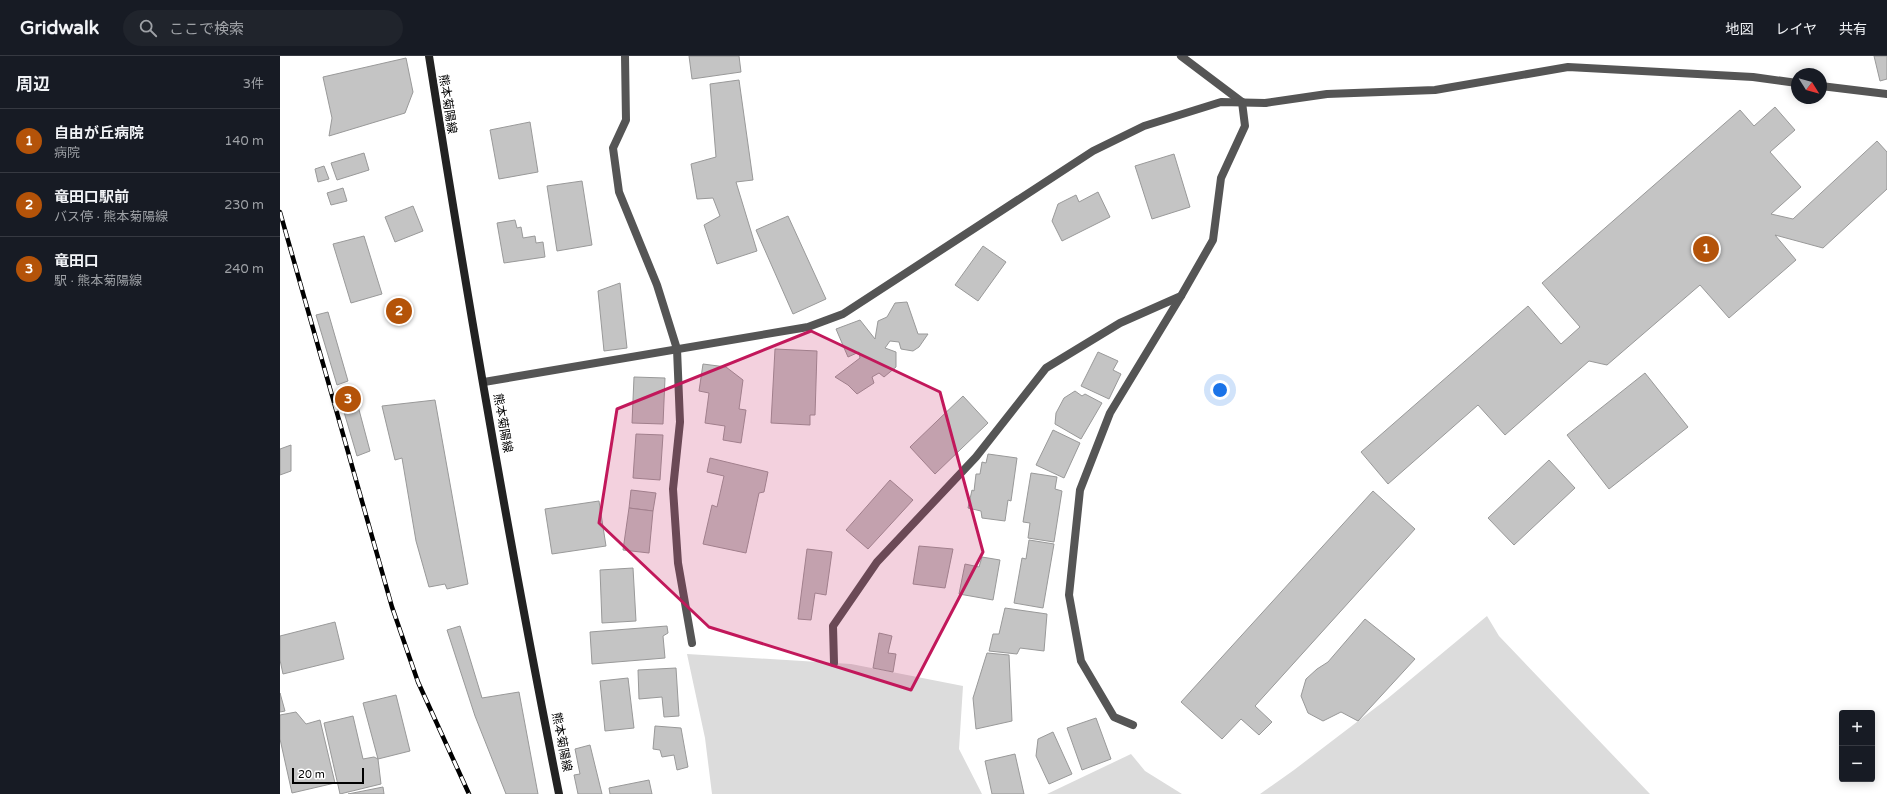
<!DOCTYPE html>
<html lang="ja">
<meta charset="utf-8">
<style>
:root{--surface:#171b24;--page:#20242c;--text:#f1f3f6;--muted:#9ea1a6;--line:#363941;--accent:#b45309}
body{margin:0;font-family:"Varela Round","Noto Sans JP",sans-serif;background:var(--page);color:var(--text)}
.controls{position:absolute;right:12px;bottom:12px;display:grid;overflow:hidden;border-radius:4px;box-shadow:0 2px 10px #0003}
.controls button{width:36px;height:36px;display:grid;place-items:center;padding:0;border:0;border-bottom:1px solid var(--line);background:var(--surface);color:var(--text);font:20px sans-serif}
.compass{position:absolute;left:1511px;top:12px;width:36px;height:36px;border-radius:50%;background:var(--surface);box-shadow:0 2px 10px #0003;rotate:127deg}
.scale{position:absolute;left:12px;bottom:10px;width:72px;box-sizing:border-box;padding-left:4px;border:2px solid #000;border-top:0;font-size:11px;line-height:14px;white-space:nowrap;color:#000;-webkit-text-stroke:3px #fff;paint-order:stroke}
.you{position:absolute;left:940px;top:334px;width:14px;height:14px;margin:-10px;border:3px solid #fff;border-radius:50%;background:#1a73e8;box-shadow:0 0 0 6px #1a73e833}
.badge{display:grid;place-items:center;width:26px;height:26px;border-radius:50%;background:var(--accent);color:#fff;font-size:13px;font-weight:700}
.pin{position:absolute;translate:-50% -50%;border:2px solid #fff;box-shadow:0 1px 4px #0006}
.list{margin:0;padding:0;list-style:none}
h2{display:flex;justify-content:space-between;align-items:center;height:52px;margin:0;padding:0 16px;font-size:17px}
h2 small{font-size:13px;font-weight:400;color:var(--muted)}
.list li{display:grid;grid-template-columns:26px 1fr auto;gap:12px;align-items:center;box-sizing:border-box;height:64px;padding:0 16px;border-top:1px solid var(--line)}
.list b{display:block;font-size:15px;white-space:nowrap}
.list p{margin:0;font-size:13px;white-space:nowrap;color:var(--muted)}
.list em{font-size:13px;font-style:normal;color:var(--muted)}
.icon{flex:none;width:22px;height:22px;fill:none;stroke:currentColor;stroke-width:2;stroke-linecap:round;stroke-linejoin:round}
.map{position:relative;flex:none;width:1607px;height:738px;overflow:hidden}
header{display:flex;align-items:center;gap:24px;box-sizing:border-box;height:56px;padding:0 20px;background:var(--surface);border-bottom:1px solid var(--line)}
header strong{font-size:19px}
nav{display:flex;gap:22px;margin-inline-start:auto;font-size:14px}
.search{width:280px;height:36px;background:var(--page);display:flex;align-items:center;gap:10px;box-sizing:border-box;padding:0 14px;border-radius:22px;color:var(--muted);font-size:15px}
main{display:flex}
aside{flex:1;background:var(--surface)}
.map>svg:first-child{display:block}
.green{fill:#dcdcdc}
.building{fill:#c4c4c4;stroke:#999}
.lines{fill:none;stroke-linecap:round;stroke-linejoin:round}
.service{stroke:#555;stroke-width:8}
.minor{stroke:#555;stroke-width:8}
.secondary{stroke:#222;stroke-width:8}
.rail-casing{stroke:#000;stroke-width:4.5}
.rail{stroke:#fff;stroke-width:3;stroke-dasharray:9;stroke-linecap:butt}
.marked{fill:#c2185b;fill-opacity:0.2;stroke:#c2185b;stroke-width:3;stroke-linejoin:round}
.labels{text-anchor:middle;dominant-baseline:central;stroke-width:4;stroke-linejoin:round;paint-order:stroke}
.street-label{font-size:12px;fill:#000;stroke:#fff}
</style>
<header>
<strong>Gridwalk</strong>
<div class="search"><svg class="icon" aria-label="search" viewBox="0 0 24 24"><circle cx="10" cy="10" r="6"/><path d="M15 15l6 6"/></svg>ここで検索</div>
<nav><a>地図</a><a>レイヤ</a><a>共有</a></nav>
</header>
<main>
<aside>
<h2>周辺<small>3件</small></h2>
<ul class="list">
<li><span class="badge">1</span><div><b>自由が丘病院</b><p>病院</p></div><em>140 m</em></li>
<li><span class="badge">2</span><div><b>竜田口駅前</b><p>バス停 · 熊本菊陽線</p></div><em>230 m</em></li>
<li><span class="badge">3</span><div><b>竜田口</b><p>駅 · 熊本菊陽線</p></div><em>240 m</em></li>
</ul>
</aside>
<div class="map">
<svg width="1607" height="738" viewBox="0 0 1607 738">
<rect width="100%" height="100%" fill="#fff"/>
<g class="green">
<polygon points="1207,560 1219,580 1370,738 980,738 1014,714 1107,643"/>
<polygon points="407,598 571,608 683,630 679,693 702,738 432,738 425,682"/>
<polygon points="851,698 865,715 902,738 767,738"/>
</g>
<g class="building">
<polygon points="409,0 459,0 461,16 412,23"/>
<polygon points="1594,0 1607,0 1607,23 1600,25"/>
<polygon points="126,2 133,36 125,57 49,80 52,62 43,21"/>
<polygon points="459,24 473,124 456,126 477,195 437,208 424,169 440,160 433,142 417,143 411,108 436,101 430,28"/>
<polygon points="1495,51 1515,74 1490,96 1521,131 1491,158 1513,163 1597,85 1607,96 1607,133 1543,192 1495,179 1516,204 1449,262 1420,229 1327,309 1309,305 1225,379 1198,349 1108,428 1081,396 1248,250 1281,288 1300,271 1262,227 1460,54 1474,70"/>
<polygon points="250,66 258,116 219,123 210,74"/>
<polygon points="84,97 89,114 57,124 51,107"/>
<polygon points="894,98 910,151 872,163 855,110"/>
<polygon points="44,110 49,123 38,126 35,113"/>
<polygon points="302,125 312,189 277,195 267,130"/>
<polygon points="63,132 67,145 51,149 47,137"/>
<polygon points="818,136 830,161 782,185 772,165 778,148 796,139 799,146"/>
<polygon points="133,150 143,175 115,186 105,161"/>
<polygon points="508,160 546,243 513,258 476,174"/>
<polygon points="235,164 237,172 241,171 243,182 255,180 256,187 263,186 265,201 224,207 217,167"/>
<polygon points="84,180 102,238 71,247 53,188"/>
<polygon points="703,190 726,206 698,245 675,229"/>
<polygon points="340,227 347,292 324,295 318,235"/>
<polygon points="627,246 638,278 648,278 639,291 633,295 621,293 619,286 610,285 605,292 616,296 616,311 604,321 599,317 592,321 594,327 577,338 568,329 555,321 580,302 579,296 568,301 556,273 580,264 595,283 598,265 607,261 615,247"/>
<polygon points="48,256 68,325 57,329 36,259"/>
<polygon points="495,293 537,295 535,359 530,359 530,369 491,367"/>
<polygon points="818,296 838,305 833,314 841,318 829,343 801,330"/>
<polygon points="423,308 446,311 463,324 459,353 466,354 461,387 443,384 445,370 425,367 429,337 419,335"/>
<polygon points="1365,317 1408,371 1329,433 1287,379"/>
<polygon points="354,321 385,322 383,368 352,367"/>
<polygon points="795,335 802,340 805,338 822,347 801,383 775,368 776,357 784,342"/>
<polygon points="683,340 708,367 655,418 630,391"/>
<polygon points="155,344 188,528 167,533 165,528 149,531 136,485 122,402 115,404 102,350"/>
<polygon points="78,350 90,395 77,400 64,356"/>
<polygon points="773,374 800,387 784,422 756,409"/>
<polygon points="356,378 383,379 380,424 353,422"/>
<polygon points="11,389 11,415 0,419 0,393"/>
<polygon points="708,398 737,402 731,445 728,444 725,465 702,462 701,455 688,452 692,434 694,435 696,418 700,418 702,406 706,407"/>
<polygon points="430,402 488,416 484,436 479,437 466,497 423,488 432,449 437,451 444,420 427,416"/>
<polygon points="1269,404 1295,432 1234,489 1208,462"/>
<polygon points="751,417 777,421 775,433 782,435 774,486 748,482 750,467 743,466"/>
<polygon points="610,424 633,444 588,493 566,474"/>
<polygon points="351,434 376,437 373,455 349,452"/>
<polygon points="1093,435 1135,473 975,650 992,666 979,679 961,663 942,683 901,646"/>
<polygon points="319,445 326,490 272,498 265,453"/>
<polygon points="349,452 373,455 369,497 343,494"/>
<polygon points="749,484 774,488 763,552 734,547 742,502 746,503"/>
<polygon points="639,490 673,493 665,532 633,528"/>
<polygon points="527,493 552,496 546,539 535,537 531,564 518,563"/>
<polygon points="702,501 720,504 713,544 679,538 685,508 699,511"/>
<polygon points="353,512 356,565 322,567 320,514"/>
<polygon points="725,552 767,558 764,595 740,592 737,598 709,595 713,578 719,578"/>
<polygon points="1085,563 1135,603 1078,665 1061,656 1043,665 1028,657 1021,640 1026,623 1037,613 1048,606"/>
<polygon points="55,566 64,603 3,618 0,604 0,580"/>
<polygon points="180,570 202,642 239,636 258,738 226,738 195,660 167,574"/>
<polygon points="387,570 388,577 383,580 385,602 312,608 310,576"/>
<polygon points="599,577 612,580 608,597 616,598 613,616 593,612"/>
<polygon points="707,597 729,599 732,665 696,673 693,642"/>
<polygon points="396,612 399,660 384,661 382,641 359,643 358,614"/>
<polygon points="348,622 354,672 325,675 320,625"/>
<polygon points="0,637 5,655 0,656"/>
<polygon points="116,639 130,695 98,703 83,647"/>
<polygon points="16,656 26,668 40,664 55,727 12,737 0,683 0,659"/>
<polygon points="73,660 83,703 94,701 98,703 101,728 60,738 44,667"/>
<polygon points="816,662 831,703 802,714 787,672"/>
<polygon points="375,670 401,672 408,711 397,714 394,699 382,701 380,694 373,693"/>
<polygon points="773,676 792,718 769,728 756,700 758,683"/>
<polygon points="310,689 322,738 298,738 294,719 300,718 295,693"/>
<polygon points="735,698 744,738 712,738 705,705"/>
<polygon points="369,724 372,738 330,738 329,732"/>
<polygon points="103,731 104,738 68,738"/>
</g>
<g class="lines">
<g class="service">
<polyline points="901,0 962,46"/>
<polyline points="1541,30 1607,38"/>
<polyline points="985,47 1047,38 1155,34 1288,11 1473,21 1517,27"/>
<polyline points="853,669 834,661 801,605 789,539 800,434 830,357 901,240"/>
</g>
<g class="minor">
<polyline points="345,0 346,64 333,92 339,136 377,229 397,293 400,366 393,433 398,507 412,587"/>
<polyline points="204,326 528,271 563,258 813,95 864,70 941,46 985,47"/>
<polyline points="554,607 553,570 597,506 696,401 766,312 840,267 901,240 933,184 941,122 965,70 962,46"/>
</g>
<path class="secondary" d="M149,0C188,247 230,493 279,738"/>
<defs>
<polyline id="rail" points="0,156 112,551 138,626 189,738"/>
</defs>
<use href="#rail" class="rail-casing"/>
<use href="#rail" class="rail"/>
</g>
<path class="marked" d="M531,275L660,336L703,496L631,634L429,571L319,467L337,353Z"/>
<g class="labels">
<g class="street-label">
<text transform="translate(168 48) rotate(81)">熊本菊陽線</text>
<text transform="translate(223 367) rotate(80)">熊本菊陽線</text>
<text transform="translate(282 686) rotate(79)">熊本菊陽線</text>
</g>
</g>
</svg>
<div class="controls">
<button>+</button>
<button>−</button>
</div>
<svg class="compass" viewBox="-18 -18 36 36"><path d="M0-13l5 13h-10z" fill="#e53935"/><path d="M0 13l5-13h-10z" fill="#9ea1a6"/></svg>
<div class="scale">20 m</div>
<div class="you"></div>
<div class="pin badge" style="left:1426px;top:193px">1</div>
<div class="pin badge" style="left:119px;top:255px">2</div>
<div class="pin badge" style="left:68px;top:343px">3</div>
</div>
</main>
